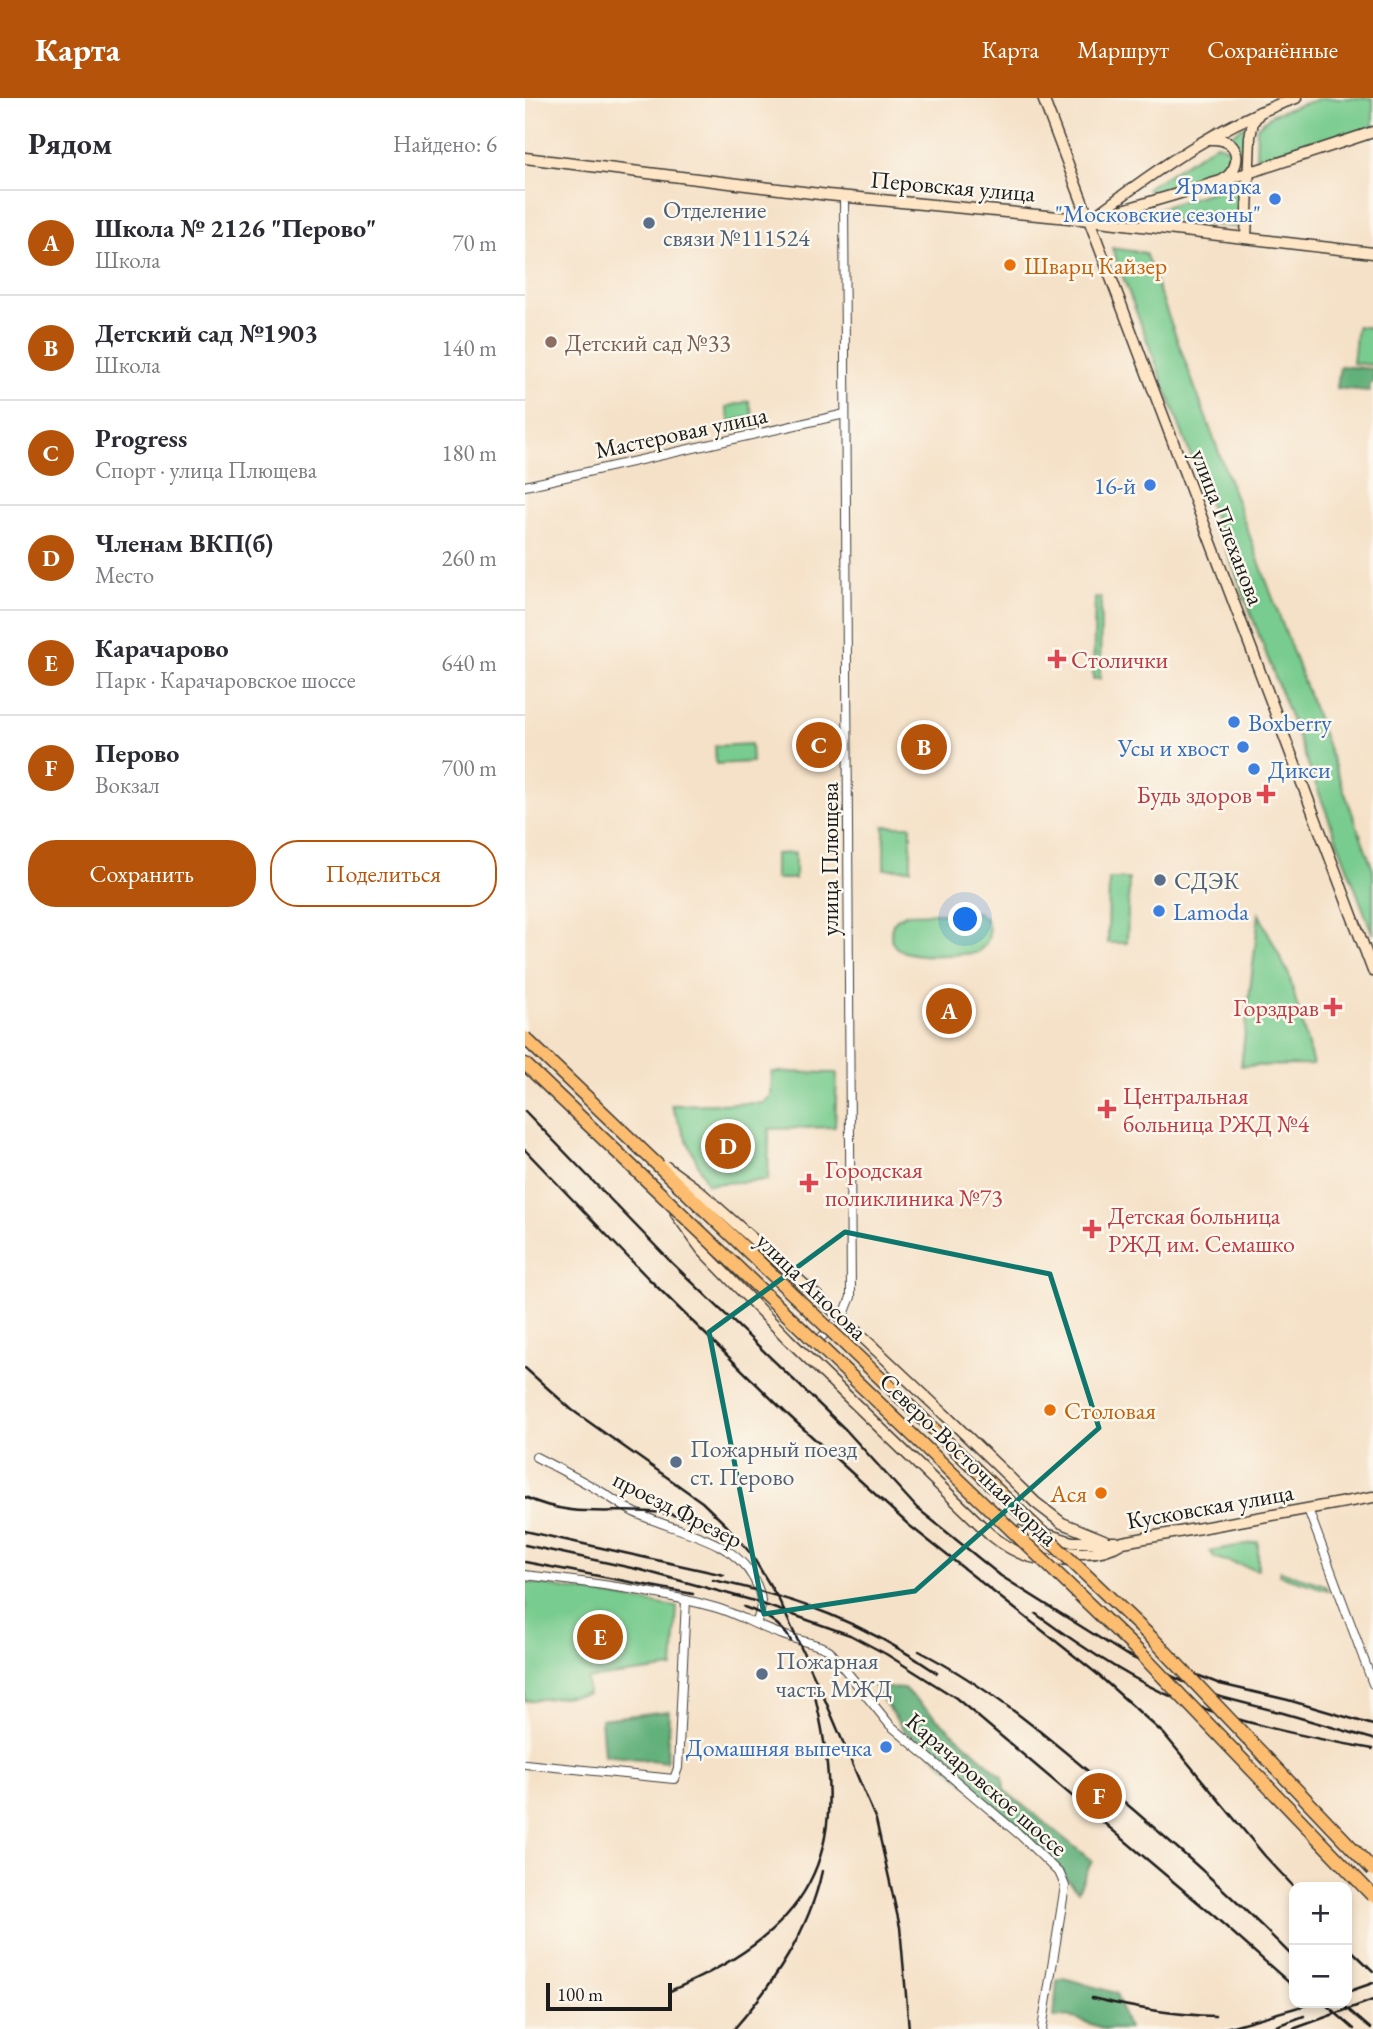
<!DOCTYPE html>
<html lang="ru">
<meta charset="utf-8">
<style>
:root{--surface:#fff;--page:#f7f7f7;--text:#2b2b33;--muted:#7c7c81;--line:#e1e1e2;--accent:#b45309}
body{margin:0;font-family:"EB Garamond",serif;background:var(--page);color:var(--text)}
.controls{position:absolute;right:21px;bottom:21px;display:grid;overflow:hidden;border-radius:14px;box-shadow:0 4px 10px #0003}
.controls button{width:63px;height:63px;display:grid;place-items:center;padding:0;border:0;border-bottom:2px solid var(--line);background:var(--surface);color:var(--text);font:35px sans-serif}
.scale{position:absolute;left:21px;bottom:18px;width:126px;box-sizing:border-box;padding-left:7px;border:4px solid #1c1c1c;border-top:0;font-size:19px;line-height:24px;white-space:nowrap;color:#1c1c1c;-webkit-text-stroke:5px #fbf7ec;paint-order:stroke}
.you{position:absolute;left:441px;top:822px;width:24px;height:24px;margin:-18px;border:5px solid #fff;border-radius:50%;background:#1a73e8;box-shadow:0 0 0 10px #1a73e833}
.badge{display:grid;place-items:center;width:46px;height:46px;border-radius:50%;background:var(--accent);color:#fff;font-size:23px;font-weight:700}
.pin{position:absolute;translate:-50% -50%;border:4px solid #fff;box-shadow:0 2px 7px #0006}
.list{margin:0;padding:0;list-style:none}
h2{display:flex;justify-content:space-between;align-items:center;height:91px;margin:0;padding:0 28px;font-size:30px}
h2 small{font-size:23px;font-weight:400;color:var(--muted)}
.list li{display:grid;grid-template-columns:46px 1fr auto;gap:21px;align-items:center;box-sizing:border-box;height:105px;padding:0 28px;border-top:2px solid var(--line)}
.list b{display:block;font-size:26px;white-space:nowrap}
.list p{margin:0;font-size:23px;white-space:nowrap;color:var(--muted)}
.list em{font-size:23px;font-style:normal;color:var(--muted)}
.actions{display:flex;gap:14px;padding:21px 28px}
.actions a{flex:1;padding:16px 0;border:2px solid var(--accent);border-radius:28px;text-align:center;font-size:24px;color:var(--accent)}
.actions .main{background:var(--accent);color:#fff}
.map{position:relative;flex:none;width:848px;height:1931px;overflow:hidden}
header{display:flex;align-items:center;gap:42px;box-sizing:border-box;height:98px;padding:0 35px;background:var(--accent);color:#fff}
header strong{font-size:33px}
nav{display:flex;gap:38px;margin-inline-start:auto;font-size:24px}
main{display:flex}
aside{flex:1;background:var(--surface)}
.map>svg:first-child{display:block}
.green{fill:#79cc8f;stroke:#4a7456;stroke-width:2}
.forest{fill:#62b07a;stroke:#3f664b;stroke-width:2}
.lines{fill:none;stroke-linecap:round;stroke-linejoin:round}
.street-casing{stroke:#3d3a36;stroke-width:10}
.secondary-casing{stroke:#3d3a36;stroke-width:13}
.primary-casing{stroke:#3d3a36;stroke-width:15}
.street{stroke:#fff;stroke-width:8}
.secondary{stroke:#fee5c5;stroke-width:10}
.primary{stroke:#fcbd6f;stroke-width:12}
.rail{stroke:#1c1c1c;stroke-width:2.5}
.secondary-bridge-casing{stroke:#3d3a36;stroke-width:13;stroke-linecap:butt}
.primary-bridge-casing{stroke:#3d3a36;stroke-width:15;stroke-linecap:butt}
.secondary-bridge{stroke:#fee5c5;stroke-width:10}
.primary-bridge{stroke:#fcbd6f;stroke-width:12}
.marked{fill:none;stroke:#0f766e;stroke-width:5;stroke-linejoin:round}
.shop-dot{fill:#3f7fe0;stroke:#fbf7ec;stroke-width:2.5}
.service-dot{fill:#5c6f8a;stroke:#fbf7ec;stroke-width:2.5}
.food-dot{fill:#e8710a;stroke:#fbf7ec;stroke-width:2.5}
.education-dot{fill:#8d6e63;stroke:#fbf7ec;stroke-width:2.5}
.health-dot{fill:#e0444e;stroke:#fbf7ec;stroke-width:2.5}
.labels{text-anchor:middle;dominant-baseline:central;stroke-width:5;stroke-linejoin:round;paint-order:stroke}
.shop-label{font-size:24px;fill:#366cbe;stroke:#fbf7ec;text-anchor:end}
.street-label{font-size:24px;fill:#1c1c1c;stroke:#fbf7ec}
.service-label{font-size:24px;fill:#4e5e75;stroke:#fbf7ec;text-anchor:start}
.food-label{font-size:24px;fill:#c56008;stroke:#fbf7ec;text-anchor:start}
.education-label{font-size:24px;fill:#785e54;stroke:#fbf7ec;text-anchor:start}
.health-label{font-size:24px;fill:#be3a42;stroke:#fbf7ec;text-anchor:start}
</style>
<header>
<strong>Карта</strong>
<nav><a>Карта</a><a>Маршрут</a><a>Сохранённые</a></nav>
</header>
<main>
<aside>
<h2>Рядом<small>Найдено: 6</small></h2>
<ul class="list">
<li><span class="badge">A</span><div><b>Школа № 2126 &quot;Перово&quot;</b><p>Школа</p></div><em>70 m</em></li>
<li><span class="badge">B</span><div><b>Детский сад №1903</b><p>Школа</p></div><em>140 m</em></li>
<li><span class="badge">C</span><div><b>Progress</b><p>Спорт · улица Плющева</p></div><em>180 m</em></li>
<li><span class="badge">D</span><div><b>Членам ВКП(б)</b><p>Место</p></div><em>260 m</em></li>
<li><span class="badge">E</span><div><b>Карачарово</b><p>Парк · Карачаровское шоссе</p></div><em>640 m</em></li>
<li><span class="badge">F</span><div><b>Перово</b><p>Вокзал</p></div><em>700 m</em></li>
</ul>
<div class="actions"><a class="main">Сохранить</a><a>Поделиться</a></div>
</aside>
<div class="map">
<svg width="848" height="1931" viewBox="0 0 848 1931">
<rect width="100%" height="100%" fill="#fbf7ec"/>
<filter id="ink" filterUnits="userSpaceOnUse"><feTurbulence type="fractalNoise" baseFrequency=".0143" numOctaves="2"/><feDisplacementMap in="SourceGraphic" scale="14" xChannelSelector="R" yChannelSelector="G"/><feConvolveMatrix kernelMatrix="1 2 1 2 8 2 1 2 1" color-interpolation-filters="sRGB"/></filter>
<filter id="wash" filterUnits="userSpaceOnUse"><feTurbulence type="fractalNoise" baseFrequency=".00686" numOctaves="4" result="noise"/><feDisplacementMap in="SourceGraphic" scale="28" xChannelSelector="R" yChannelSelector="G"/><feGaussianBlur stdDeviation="1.57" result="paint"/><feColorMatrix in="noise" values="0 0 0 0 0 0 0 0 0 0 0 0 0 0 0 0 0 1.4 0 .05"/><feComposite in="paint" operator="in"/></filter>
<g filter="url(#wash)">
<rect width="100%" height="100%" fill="#f5e1c7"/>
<g class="green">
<polygon points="796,0 848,0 848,29 740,64 731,62 732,29 748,16"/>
<polygon points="722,27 719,69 715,70 712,46 704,38"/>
<path d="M691,46C707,48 707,57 704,70L693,77L626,98L622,90Z"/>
<polygon points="716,85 720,91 717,124 712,129 621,119 615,116"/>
<polygon points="587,150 620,155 848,771 848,837"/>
<polygon points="832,228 848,230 848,267 828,265"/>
<polygon points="224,303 228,318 205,324 201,309"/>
<polygon points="570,500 576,500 575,581 568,581"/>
<polygon points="226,646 227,664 191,666 190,648"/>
<rect x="359" y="728" width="27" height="43"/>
<polygon points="270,755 270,781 250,781 250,756"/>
<polygon points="584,781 604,781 602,845 583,845"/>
<path d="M452,814L461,821C467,836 464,846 451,855C430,856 366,866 366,838C366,825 369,822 380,816Z"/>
<polygon points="734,816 764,877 788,967 716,968"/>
<polygon points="247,974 312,975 310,1029 244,1031 243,1082 182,1086 146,1007 238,1005 246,998"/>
<polygon points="733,1444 733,1472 690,1460 685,1453"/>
<polygon points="755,1473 800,1487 803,1492 754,1477"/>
<polygon points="0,1484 152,1509 148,1570 62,1581 63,1596 0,1603"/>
</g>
<g class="forest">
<polygon points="815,268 848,271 848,285 845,285 844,293 812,290"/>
<polygon points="349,1589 379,1591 478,1679 479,1692 567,1763 553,1793 506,1742 378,1631"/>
<polygon points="144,1613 142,1664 79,1657 76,1621"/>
<polygon points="539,1880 591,1895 603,1931 580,1931 543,1918 529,1920 532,1883"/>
</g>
</g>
<g filter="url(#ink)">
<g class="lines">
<defs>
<g id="street">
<polyline points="0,388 320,316"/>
<polyline points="293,1243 320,1214 326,1199 319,99"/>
<path d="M11,1359C32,1370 53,1380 73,1392C84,1398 94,1406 105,1412C145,1434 205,1436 229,1481C238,1499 238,1508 231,1526"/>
<polyline points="783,1411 848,1586"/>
<path d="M0,1477C64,1485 130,1492 192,1510C215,1517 235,1530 258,1537C273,1543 289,1544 304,1552L365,1627L496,1738L535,1776L540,1788L517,1931"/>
<polyline points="0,1666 149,1681 153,1670 161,1502"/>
</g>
<g id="secondary">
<polyline points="518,0 848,873"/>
<path d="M686,41C714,39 720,67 698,82"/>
<polyline points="0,60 303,97 565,122 848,155"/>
<path d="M570,118C632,71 697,25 771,0"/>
<polyline points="571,120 723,75 848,34"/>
<polyline points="721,140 725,39 728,24 735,14"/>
<path d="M151,1116L177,1152L263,1241L466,1437C492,1458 515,1466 549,1460"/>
<polyline points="420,1317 511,1405 537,1425 579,1442"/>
<path d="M494,1433C519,1456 569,1463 598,1444L848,1399"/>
<polyline points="518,1435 547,1444 591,1444"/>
</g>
<polyline id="primary" points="0,966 139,1099"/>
</defs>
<use href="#street" class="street-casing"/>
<use href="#secondary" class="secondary-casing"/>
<use href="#primary" class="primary-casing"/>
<use href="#street" class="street"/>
<use href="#secondary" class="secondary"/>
<use href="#primary" class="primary"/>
<g class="rail">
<polyline points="0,1013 145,1163 321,1332 392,1410 476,1478 600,1556 657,1583 692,1598 758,1615 848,1641"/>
<polyline points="0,1052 122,1179 260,1314 385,1428 571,1575 639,1636 740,1758 769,1789"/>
<polyline points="0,1270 47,1312 177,1404 202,1428 226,1456 254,1502 301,1604 351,1722 375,1829 384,1931"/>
<path d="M0,1399C49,1422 89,1409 138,1415C158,1418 176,1426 194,1435"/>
<polyline points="0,1433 199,1477"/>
<polyline points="0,1447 116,1472 226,1502 325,1537 361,1556 431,1600 689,1818 769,1889"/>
<polyline points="0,1464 168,1496"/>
<path d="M188,1482C273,1500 340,1525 412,1575"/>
<path d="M219,1509C239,1516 256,1525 266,1543"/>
<path d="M511,1516C551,1545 604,1581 650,1600C713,1625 781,1639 848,1651"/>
<path d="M394,1553C465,1589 524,1640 584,1691C648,1745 711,1801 769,1860"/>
<polyline points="644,1566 695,1586 763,1602 848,1627"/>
<polyline points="822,1848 848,1873"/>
<path d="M145,1893C298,1828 327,1747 288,1590"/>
<polyline points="822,1894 848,1885"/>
<path d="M567,1900C608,1910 648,1917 690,1918"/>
<polyline points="799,1905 829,1931"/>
<polyline points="817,1906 846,1931"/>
<path d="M209,1931C249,1885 284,1833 297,1773"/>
<polyline points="697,1931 788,1905"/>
<polyline points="743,1931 779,1918"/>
<polyline points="768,1931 848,1902"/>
</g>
<defs>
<polyline id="secondary-bridge" points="140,1068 173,1092 330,1232 420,1317"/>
<g id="primary-bridge">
<polyline points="0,940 630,1543 848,1772"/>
<polyline points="139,1099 617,1557 848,1798"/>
</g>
</defs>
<use href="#secondary-bridge" class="secondary-bridge-casing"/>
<use href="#primary-bridge" class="primary-bridge-casing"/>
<use href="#secondary-bridge" class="secondary-bridge"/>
<use href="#primary-bridge" class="primary-bridge"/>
</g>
</g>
<path class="marked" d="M320,1134L525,1176L574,1330L390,1493L239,1516L184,1234Z"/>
<g class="shop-dot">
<circle cx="750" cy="101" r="7"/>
<circle cx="625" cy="387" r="7"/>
<circle cx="709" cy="624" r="7"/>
<circle cx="718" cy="649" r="7"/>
<circle cx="729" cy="671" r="7"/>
<circle cx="634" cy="813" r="7"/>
<circle cx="361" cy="1649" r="7"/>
</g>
<g class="service-dot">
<circle cx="124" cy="125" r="7"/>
<circle cx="635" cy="782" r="7"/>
<circle cx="151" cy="1364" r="7"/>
<circle cx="237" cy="1576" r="7"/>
</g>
<g class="food-dot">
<circle cx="485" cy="167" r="7"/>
<circle cx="525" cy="1312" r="7"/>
<circle cx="576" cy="1395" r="7"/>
</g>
<circle class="education-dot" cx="26" cy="244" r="7"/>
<g class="health-dot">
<path d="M528.5 550.5h7v7h7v7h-7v7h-7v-7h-7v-7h7z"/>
<path d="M737.5 685.5h7v7h7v7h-7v7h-7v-7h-7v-7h7z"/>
<path d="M804.5 898.5h7v7h7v7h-7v7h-7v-7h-7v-7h7z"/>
<path d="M578.5 1000.5h7v7h7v7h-7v7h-7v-7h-7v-7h7z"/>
<path d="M280.5 1074.5h7v7h7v7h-7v7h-7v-7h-7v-7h7z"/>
<path d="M563.5 1120.5h7v7h7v7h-7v7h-7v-7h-7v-7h7z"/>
</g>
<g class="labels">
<g class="shop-label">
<text x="736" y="87">Ярмарка<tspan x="736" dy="28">"Московские сезоны"</tspan></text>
<text x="611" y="387">16-й</text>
<text x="723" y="624" text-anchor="start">Boxberry</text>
<text x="704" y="649">Усы и хвост</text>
<text x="743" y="671" text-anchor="start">Дикси</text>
<text x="648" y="813" text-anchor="start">Lamoda</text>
<text x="347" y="1649">Домашняя выпечка</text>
</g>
<g class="street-label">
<text transform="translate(428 88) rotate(5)">Перовская улица</text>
<text transform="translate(156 334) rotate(-12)">Мастеровая улица</text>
<text transform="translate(703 429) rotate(69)">улица Плеханова</text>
<text transform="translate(304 761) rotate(-90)">улица Плющева</text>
<text transform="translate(287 1188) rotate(44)">улица Аносова</text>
<text transform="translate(444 1361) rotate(44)">Северо-Восточная хорда</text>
<text transform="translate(685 1408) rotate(-10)">Кусковская улица</text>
<text transform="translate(153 1411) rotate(27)">проезд Фрезер</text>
<text transform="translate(462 1686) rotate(41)">Карачаровское шоссе</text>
</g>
<g class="service-label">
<text x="138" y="111">Отделение<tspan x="138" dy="28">связи №111524</tspan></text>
<text x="649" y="782">СДЭК</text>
<text x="165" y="1350">Пожарный поезд<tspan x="165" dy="28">ст. Перово</tspan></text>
<text x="251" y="1562">Пожарная<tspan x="251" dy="28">часть МЖД</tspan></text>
</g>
<g class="food-label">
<text x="499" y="167">Шварц Кайзер</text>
<text x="539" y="1312">Столовая</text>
<text x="562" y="1395" text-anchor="end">Ася</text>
</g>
<g class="education-label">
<text x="40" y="244">Детский сад №33</text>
</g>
<g class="health-label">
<text x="546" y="561">Столички</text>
<text x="727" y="696" text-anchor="end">Будь здоров</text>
<text x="794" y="909" text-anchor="end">Горздрав</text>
<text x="598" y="997">Центральная<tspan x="598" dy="28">больница РЖД №4</tspan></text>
<text x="300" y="1071">Городская<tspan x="300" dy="28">поликлиника №73</tspan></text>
<text x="583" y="1117">Детская больница<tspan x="583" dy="28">РЖД им. Семашко</tspan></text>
</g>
</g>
</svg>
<div class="controls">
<button>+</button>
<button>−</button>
</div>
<div class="scale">100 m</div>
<div class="you"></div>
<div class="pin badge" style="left:424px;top:913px">A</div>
<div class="pin badge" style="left:399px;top:649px">B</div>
<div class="pin badge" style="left:294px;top:647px">C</div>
<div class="pin badge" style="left:203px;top:1048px">D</div>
<div class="pin badge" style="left:75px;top:1539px">E</div>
<div class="pin badge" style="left:574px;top:1698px">F</div>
</div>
</main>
